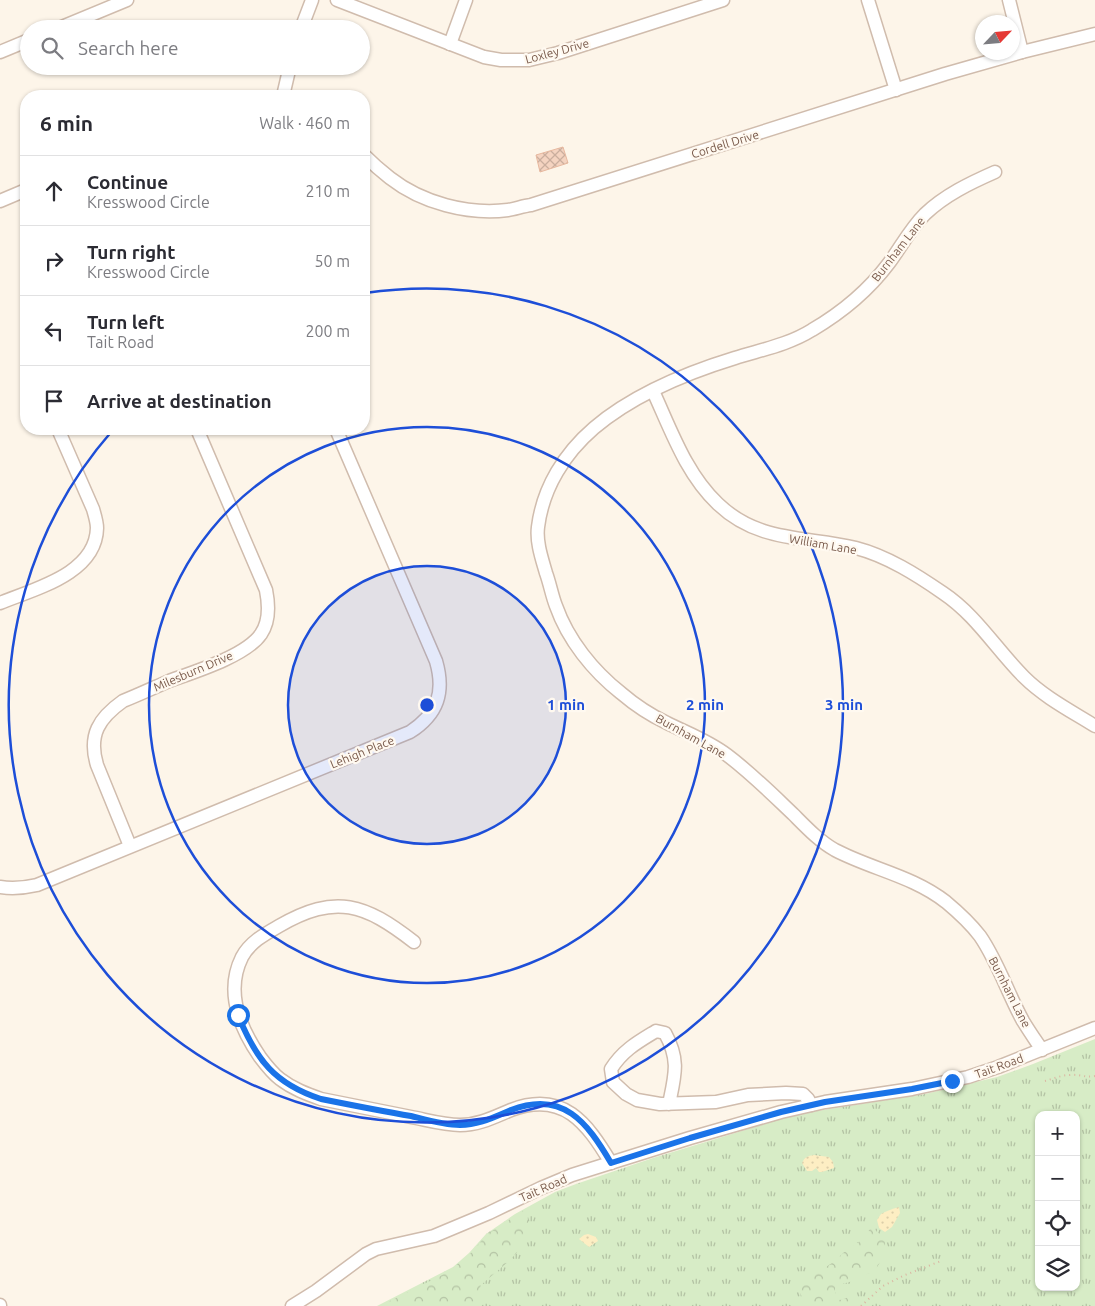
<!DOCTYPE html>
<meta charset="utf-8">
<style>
:root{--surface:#fff;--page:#f2f2f3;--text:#2b2b33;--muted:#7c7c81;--line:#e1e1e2}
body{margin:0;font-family:Ubuntu,sans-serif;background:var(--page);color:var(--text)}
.controls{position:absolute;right:15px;bottom:15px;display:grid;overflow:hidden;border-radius:10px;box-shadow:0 1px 4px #0004}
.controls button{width:45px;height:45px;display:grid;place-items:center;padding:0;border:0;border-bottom:1px solid var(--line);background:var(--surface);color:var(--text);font:25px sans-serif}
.compass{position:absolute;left:975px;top:15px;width:45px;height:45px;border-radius:50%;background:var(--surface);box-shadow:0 1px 4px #0004;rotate:64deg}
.stop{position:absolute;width:15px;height:15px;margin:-11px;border:4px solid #1a73e8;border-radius:50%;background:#fff}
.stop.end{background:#1a73e8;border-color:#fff;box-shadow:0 1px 5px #0008}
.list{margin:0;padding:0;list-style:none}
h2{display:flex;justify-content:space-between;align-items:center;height:65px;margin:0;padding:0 20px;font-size:21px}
h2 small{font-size:16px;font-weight:400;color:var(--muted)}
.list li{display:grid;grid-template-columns:32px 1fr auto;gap:15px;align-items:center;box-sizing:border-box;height:70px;padding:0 20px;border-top:1px solid var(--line)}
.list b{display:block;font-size:19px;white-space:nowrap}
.list p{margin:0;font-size:16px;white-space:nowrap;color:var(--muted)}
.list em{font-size:16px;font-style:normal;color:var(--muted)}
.icon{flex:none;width:28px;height:28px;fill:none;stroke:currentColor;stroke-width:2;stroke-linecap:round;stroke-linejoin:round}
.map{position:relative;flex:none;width:1095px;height:1306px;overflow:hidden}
.search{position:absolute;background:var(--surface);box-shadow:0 1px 4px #0004;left:20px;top:20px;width:350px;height:55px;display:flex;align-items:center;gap:12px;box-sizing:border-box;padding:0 18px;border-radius:28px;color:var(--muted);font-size:19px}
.panel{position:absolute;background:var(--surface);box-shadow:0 1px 4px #0004;left:20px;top:90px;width:350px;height:345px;border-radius:20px}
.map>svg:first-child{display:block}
.grass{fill:url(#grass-tufts);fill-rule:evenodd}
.forest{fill:url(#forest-crowns)}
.sand{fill:url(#sand-dots)}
.building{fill:url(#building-cross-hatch);stroke:#e7b89f}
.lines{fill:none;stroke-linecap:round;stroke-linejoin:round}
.minor-casing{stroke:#d0bcad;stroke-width:15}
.path{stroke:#dab6a2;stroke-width:2;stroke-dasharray:1 4;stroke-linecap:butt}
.minor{stroke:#fff;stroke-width:12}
.route{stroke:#1a73e8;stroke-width:6}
.ring{fill:none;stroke:#1d4ed8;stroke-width:2.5}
.labels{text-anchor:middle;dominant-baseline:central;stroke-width:4.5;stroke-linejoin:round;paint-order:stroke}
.street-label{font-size:12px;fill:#795a4b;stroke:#fff9f0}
.centre{fill:#1d4ed8;stroke:#fff9f0;stroke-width:2.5}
.ring-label{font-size:15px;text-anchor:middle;font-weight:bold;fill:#1d4ed8;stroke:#fff9f0;stroke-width:4.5;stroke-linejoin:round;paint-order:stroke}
</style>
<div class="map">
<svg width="1095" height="1306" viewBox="0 0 1095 1306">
<defs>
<pattern id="grass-tufts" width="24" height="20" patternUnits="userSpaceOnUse" patternTransform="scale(1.25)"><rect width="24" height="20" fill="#d7ecc6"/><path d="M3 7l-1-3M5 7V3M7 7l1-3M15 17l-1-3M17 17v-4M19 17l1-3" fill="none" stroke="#b3c2a3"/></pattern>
<pattern id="forest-crowns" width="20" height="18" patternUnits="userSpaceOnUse" patternTransform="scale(1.25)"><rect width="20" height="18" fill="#d7ecc6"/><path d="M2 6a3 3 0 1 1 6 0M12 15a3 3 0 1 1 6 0" fill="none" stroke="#b3c2a3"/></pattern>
<pattern id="sand-dots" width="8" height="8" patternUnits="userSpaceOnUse" patternTransform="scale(1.25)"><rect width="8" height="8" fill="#fdeec3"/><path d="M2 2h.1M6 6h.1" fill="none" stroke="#dccea9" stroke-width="1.8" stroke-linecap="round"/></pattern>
<pattern id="building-cross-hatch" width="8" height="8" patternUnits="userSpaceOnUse" patternTransform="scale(1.25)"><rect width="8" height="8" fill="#f4d3c0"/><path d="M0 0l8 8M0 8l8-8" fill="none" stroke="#caae9e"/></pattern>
</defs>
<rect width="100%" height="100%" fill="#fdf5e9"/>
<path class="grass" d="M1095,1039V1306H377L453,1267L469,1253L486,1234L515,1214L555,1192L576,1184L653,1158L781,1119L817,1111L925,1094L997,1077L1033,1064ZM1039,1115H1076V1287H1039Z"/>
<g class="forest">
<polygon points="527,1208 529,1235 518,1251 509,1261 481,1285 478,1293 477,1306 380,1306 448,1272 472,1252 486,1235"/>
<path d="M874,1227C876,1232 880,1236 886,1234L883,1258L873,1273L861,1275L853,1281L835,1286V1292L838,1299L840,1300L852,1296L854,1298L857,1306H806L797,1286L835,1261L843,1253L863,1239L868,1233L869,1230Z"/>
</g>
<g class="sand">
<path d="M814,1155L829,1157L833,1162L834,1168L822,1172H819L816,1168L812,1171H807L802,1163C805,1157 807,1156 814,1155Z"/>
<path d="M899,1207L900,1213L892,1227L885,1232L879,1228L877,1220L881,1214C886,1211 892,1209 899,1207Z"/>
<polygon points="588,1234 596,1237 598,1241 589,1247 579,1239 584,1235"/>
</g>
<polygon class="building" points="563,147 568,163 540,172 536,155"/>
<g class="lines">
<defs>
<g id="minor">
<polyline points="337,0 484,57 501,60 529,60 558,53 723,0"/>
<polyline points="868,0 896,90"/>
<polyline points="1009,0 1022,52"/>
<polyline points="57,29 127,0"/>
<polyline points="301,29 312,0"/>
<polyline points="450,44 466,0"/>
<polyline points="0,52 29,40"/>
<polyline points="283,96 290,66"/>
<path d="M364,155C372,163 381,171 390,178C422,203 468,215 508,210C515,209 523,206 531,205L945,74L1022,52L1095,34"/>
<path d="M995,172C970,183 945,195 925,214C910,229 901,247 889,263C868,291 841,313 812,330C788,345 760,350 735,358C686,373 634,394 594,428C565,453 543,487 538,527C536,542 542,559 546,573C550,584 552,596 556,606C568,640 593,671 621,693C635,705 650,715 667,723C687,733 709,741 727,755C751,773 772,794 793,814C806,827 819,841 835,850C871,869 913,876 946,902C958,912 970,923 980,936C998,962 1008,994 1023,1021C1029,1031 1036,1041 1042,1050"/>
<polyline points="0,201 26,190"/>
<path d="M653,391C671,430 686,474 718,504C759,543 806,536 856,548C887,556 917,575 943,593C976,615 996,649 1024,677C1044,697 1071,711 1095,726"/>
<path d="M0,603C34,589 96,574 97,528C97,522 95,516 93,509L58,429"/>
<path d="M130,846L97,765C88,735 99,718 123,701C138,695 153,688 169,681C194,672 246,656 261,634C270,621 269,605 266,590L197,429"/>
<path d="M0,887C13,889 24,888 37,885L410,732C438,714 445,692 436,661L336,429"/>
<path d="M414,942C365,904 336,893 279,926C265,934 250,942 242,957C225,991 240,1028 260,1057C266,1065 272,1073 280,1079C293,1089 307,1094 321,1099C351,1105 381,1111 411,1117C427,1120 444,1125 460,1125C479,1125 494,1117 511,1110C563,1090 587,1123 611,1163"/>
<path d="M669,1104C675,1075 680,1060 665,1033L656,1031C638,1042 623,1050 611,1069L613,1082L626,1094L637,1100L660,1104L716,1102L748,1095L786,1093L803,1094L808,1099L811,1105"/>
<polyline points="0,1305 0,1306"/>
<polyline points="292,1306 316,1291 366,1254 376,1249 434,1236 489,1213 541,1188 572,1175 690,1138 781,1112 825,1102 912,1089 968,1077 998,1067 1095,1028"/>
</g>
</defs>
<use href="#minor" class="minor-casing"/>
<g class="path">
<path d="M1045,1081C1053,1079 1061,1075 1070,1075C1079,1074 1086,1078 1095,1076"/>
<polyline points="861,1306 883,1286 905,1275 941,1261"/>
</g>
<use href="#minor" class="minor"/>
</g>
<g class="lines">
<path class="route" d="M238,1015C256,1060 275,1084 321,1099C351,1105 381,1111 411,1116C427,1120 444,1125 460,1125C479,1125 494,1117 511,1110C563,1090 587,1122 611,1163L690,1138L781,1112L825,1102L912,1089L952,1081"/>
</g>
<circle cx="427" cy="705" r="139" fill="#1d4ed8" fill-opacity=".12"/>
<g class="ring">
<circle cx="427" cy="705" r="139"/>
<circle cx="427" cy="705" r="278"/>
<path d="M365 293A417 417 0 1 1 112 431"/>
</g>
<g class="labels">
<g class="street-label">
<text transform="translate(557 51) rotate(-15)">Loxley Drive</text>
<text transform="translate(725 144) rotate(-17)">Cordell Drive</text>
<text transform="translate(898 249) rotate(-52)">Burnham Lane</text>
<text transform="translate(823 544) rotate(10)">William Lane</text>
<text transform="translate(193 671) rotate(-23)">Milesburn Drive</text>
<text transform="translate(691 736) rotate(29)">Burnham Lane</text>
<text transform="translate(362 752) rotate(-22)">Lehigh Place</text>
<text transform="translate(1010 992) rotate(63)">Burnham Lane</text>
<text transform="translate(999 1066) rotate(-20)">Tait Road</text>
<text transform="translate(543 1188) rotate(-24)">Tait Road</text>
</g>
</g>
<circle cx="427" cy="705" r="8" class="centre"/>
<g class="ring-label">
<text x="566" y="710">1 min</text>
<text x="705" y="710">2 min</text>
<text x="844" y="710">3 min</text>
</g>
</svg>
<div class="controls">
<button>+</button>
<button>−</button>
<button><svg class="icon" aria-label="locate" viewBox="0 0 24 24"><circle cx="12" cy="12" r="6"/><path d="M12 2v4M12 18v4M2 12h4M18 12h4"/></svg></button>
<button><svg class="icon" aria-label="layers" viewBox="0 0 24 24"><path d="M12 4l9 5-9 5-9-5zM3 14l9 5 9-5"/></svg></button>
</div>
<svg class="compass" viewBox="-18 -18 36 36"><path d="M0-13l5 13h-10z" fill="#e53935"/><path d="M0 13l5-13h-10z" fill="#7c7c81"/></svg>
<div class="stop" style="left:238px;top:1015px"></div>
<div class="stop end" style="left:952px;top:1081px"></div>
<div class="search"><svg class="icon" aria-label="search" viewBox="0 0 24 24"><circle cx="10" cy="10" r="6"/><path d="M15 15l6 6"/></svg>Search here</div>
<section class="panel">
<h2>6 min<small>Walk · 460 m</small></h2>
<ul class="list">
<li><svg class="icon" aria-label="ahead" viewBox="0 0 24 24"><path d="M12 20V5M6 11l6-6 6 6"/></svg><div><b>Continue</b><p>Kresswood Circle</p></div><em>210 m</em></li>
<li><svg class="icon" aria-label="right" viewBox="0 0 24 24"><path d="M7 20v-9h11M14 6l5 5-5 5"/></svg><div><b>Turn right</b><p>Kresswood Circle</p></div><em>50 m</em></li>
<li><svg class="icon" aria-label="left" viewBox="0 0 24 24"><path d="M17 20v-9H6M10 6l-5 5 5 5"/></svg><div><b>Turn left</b><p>Tait Road</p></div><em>200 m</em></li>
<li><svg class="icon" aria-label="arrive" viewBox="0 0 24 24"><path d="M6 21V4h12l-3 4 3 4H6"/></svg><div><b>Arrive at destination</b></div></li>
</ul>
</section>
</div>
